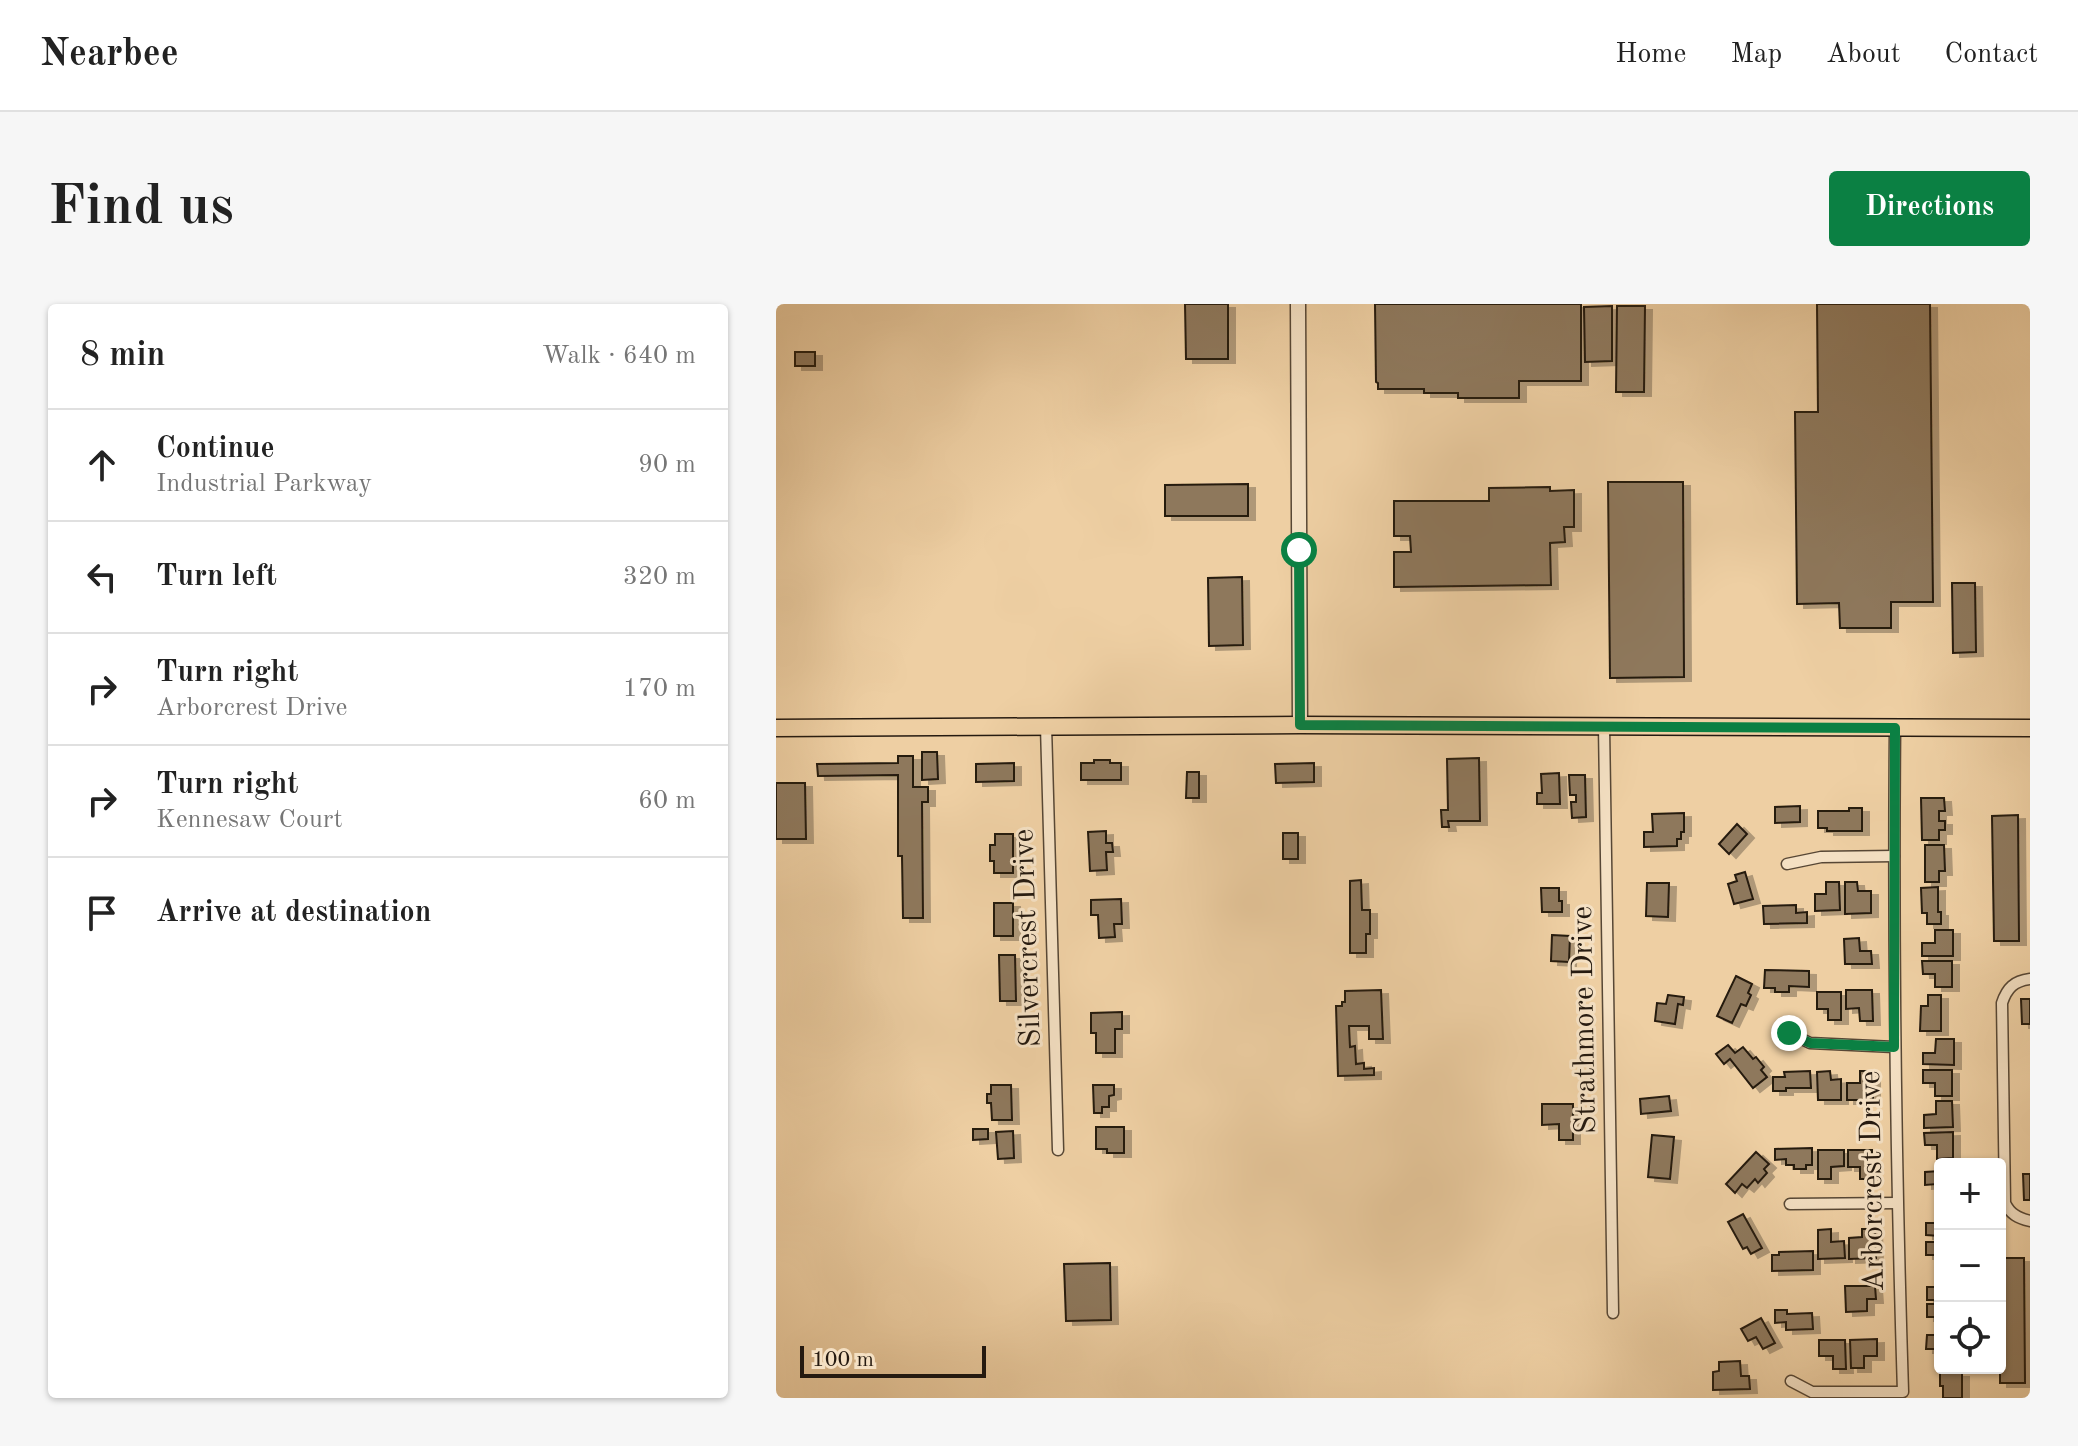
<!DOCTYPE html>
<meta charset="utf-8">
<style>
:root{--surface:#fff;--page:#f6f6f6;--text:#222;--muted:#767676;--line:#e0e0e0;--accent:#0b8043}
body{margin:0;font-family:"Old Standard TT",serif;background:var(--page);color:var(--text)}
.controls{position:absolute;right:24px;bottom:24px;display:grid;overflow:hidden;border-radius:8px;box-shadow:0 2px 6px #0004}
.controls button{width:72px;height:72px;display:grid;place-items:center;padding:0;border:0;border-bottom:2px solid var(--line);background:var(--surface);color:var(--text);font:40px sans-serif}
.scale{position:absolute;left:24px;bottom:20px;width:186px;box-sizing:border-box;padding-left:8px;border:4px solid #251a10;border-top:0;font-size:22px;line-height:28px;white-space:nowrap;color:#251a10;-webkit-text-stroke:6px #f4e0c3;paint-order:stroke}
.stop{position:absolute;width:24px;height:24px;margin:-18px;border:6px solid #0b8043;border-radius:50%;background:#fff}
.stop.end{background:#0b8043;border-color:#fff;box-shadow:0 2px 8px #0008}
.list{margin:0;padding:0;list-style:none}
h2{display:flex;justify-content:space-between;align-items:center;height:104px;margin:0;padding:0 32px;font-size:34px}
h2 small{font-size:26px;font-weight:400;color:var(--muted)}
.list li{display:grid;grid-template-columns:52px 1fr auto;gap:24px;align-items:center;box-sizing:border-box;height:112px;padding:0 32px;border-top:2px solid var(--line)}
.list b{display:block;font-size:30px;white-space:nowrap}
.list p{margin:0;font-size:26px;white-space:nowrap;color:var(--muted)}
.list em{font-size:26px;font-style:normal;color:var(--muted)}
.icon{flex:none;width:44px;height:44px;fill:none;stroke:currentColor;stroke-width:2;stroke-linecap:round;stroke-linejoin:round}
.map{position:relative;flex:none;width:1254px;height:1094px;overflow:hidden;border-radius:8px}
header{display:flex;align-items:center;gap:48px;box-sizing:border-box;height:112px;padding:0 40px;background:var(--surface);border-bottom:2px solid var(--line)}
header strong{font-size:38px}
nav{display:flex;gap:44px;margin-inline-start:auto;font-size:28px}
.intro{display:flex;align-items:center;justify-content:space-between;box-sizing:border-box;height:192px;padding:0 48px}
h1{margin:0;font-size:56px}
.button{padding:20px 36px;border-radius:8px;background:var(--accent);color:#fff;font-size:28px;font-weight:700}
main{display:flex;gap:48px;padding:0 48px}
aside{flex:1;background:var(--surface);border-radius:8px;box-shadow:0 2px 6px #0004}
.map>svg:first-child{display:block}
.building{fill:#8e785c;stroke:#251a10;stroke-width:2;filter:url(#shadow)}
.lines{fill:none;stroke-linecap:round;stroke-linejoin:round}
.minor-casing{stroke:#574735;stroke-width:13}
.tertiary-casing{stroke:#574735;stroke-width:17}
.primary-casing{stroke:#251a10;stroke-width:19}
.minor{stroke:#f4e0c3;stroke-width:10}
.tertiary{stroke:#f4e0c3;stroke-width:14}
.primary{stroke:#eecfa3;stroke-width:16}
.route{stroke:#0b8043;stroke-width:10}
.labels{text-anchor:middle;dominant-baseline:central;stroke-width:6;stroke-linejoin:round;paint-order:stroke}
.street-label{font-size:30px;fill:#251a10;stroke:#f4e0c3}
</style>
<header>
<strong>Nearbee</strong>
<nav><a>Home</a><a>Map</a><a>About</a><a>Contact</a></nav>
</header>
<div class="intro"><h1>Find us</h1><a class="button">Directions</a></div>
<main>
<aside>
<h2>8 min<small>Walk · 640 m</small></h2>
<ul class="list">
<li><svg class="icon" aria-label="ahead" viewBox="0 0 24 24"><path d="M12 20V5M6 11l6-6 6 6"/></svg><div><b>Continue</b><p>Industrial Parkway</p></div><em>90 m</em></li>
<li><svg class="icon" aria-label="left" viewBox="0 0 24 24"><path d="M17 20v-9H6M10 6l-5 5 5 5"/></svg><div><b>Turn left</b></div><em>320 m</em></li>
<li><svg class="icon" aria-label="right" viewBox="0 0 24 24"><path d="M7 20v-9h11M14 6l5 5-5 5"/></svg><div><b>Turn right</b><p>Arborcrest Drive</p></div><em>170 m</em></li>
<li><svg class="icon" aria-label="right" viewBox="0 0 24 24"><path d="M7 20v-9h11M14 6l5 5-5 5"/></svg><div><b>Turn right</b><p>Kennesaw Court</p></div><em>60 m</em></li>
<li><svg class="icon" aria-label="arrive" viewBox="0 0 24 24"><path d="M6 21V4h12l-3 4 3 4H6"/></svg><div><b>Arrive at destination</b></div></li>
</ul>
</aside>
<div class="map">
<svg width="1254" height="1094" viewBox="0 0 1254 1094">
<defs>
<filter id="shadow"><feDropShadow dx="7" dy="4" stdDeviation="0" flood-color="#0004"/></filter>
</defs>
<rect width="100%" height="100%" fill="#eecfa3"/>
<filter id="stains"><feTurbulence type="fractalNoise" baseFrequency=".0025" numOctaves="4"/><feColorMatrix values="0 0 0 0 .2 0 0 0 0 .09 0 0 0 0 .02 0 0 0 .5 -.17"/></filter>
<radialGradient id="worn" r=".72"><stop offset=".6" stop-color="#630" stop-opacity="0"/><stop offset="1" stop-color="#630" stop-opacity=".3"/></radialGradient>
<g class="building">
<polygon points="409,0 452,0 452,55 410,55"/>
<polygon points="599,0 805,0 805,77 743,77 743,94 682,94 682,89 648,89 648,85 602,85 602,79 600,78"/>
<polygon points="1041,0 1154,0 1157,298 1115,298 1115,324 1064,324 1063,299 1021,300 1019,108 1042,108"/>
<polygon points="836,2 836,57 809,58 808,3"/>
<polygon points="841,2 869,2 868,88 840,88"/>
<rect x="19" y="48" width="20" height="14"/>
<polygon points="832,178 907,178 908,373 834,374"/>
<polygon points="472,180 472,212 389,212 389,181"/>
<polygon points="774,183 774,187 798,186 798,223 788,223 789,238 774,239 775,281 618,283 618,248 635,248 634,232 618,232 618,197 713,197 713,184"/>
<polygon points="466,273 467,341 433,342 432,274"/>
<polygon points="1176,279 1199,279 1200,348 1177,349"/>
<polygon points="146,448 161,448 162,475 146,476"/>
<polygon points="122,452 137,452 137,483 152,483 152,498 146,498 147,614 127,614 126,552 122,552 122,471 42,472 41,460 122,459"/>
<polygon points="703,454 704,517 672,517 673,523 666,523 665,506 672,506 671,455"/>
<polygon points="318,456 334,456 334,459 345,459 345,476 305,476 305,459 318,459"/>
<polygon points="238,459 238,477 200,478 200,460"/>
<polygon points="538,459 538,478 500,479 499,460"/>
<polygon points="411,468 423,468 423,494 410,494"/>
<polygon points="783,469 784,500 761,500 761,489 766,489 765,470"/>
<polygon points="793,471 809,471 810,513 796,514 795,498 800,498 800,491 794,491"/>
<polygon points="0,479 29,479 30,535 0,535"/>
<polygon points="1145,494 1168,494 1169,507 1163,507 1163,517 1169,517 1169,526 1163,526 1163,536 1146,536"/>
<polygon points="1024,502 1024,518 999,519 999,503"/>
<polygon points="1073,504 1086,504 1086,527 1051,527 1051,524 1042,524 1042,507 1073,507"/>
<polygon points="908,509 908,528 905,528 905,535 901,535 901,542 868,543 868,528 877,528 876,510"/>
<polygon points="1242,511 1243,637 1218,637 1216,512"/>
<polygon points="961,520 971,530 953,550 943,540"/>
<polygon points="330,527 330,539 336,539 337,548 330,548 331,566 314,567 312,528"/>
<rect x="507" y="529" width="15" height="26"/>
<polygon points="219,530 237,530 237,569 218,569 218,557 214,557 214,541 219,541"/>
<polygon points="1149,541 1168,541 1169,567 1163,567 1163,578 1149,578"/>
<polygon points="969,568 977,595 958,600 952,580 961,577 959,571"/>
<polygon points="585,576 586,606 594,606 594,630 590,630 590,649 574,649 574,577"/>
<polygon points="1050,578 1063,578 1064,606 1039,607 1039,590 1050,590"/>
<polygon points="1069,578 1081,578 1082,587 1095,587 1095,609 1069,610"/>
<polygon points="871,579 893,579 892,613 870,612"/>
<polygon points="1162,583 1162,608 1165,608 1165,620 1151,620 1151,609 1146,609 1145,584"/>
<polygon points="765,584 783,584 783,597 786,597 786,608 766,608"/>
<polygon points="345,595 346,620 338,620 339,633 323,634 322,611 315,611 315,596"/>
<rect x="218" y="599" width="19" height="33"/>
<polygon points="1020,601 1020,609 1031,608 1031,619 988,620 987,602"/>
<polygon points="1159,626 1177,626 1177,652 1146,652 1146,639 1159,639"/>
<polygon points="776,631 794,632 793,658 775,657"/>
<polygon points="1083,634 1084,647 1095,647 1096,660 1069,660 1068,635"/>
<polygon points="223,651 239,651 240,697 224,697"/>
<polygon points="1146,657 1176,657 1176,683 1159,683 1159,670 1147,670"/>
<polygon points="989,666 1033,667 1033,683 1013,682 1013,688 999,688 999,684 988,684"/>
<polygon points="960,672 976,680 972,689 975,691 970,702 965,700 956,719 941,712"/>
<polygon points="605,686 607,735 593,735 593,722 573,722 574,743 579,742 580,760 588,759 588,765 598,764 598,771 562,772 560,702 566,702 566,698 569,698 569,687"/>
<polygon points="1070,686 1096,686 1097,717 1084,717 1083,704 1070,705"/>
<polygon points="1041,688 1065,688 1065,716 1052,716 1052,705 1041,705"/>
<polygon points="892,691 908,693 907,701 902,700 899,720 879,717 881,699 890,700"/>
<polygon points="1152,691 1165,691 1165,727 1144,727 1145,702 1152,702"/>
<polygon points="1245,695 1254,695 1254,720 1246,720"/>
<polygon points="346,708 346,725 339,725 339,749 320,749 320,729 315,729 315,709"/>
<polygon points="1160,735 1178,735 1178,761 1147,760 1147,749 1159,749"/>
<polygon points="952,741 959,749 967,743 977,755 980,753 988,763 985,766 991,773 977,784 954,755 948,760 940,750"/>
<polygon points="1147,766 1176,766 1176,792 1159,792 1159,779 1147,779"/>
<polygon points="1034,767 1035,784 1010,784 1010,787 997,787 997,773 1009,773 1008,768"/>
<polygon points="1054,767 1055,776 1065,775 1065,796 1042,796 1041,768"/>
<polygon points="1084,767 1097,767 1097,796 1071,796 1071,779 1084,779"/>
<polygon points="215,781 235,781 236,816 216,816 215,799 211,799 211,790 215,790"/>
<polygon points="317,781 338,781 338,791 333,792 333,803 326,803 326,809 318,809"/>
<polygon points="893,792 895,807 865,810 864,795"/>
<polygon points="1160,797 1176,797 1177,823 1148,824 1148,811 1160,810"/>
<polygon points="766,800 797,800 797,836 783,836 783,820 766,821"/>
<polygon points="320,823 348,823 348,849 331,849 331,845 320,845"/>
<polygon points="197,825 212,825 212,835 197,836"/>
<polygon points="237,827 238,854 222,855 220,828"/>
<polygon points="1177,828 1177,854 1161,855 1161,841 1149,841 1148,829"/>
<polygon points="876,831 898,833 894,875 872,873"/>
<polygon points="1036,844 1036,861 1030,861 1030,865 1018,865 1018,861 1010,861 1010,855 999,856 999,845"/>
<polygon points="1042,846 1068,846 1068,862 1055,863 1055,875 1042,875"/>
<polygon points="1072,846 1096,846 1096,875 1084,875 1084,863 1072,863"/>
<polygon points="980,848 993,860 988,865 991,869 982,879 979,875 971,884 966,880 959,889 950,880"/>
<polygon points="1164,867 1164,893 1161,893 1161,880 1149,881 1149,868"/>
<polygon points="1247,870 1254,870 1254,896 1248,896"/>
<polygon points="1162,908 1164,908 1164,932 1150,931 1150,919 1162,919"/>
<polygon points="967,910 986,944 975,950 971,943 967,945 952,918"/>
<polygon points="1055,925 1055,938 1068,937 1069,954 1042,955 1042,926"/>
<polygon points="1086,925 1099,925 1100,954 1073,955 1073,934 1086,933"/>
<polygon points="1150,938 1164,938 1164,964 1162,964 1162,951 1150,951"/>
<polygon points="1037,947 1037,966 996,967 996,951 1003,951 1003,948"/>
<polygon points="1224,954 1248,954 1249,1079 1224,1079"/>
<polygon points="334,959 335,1016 290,1017 288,960"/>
<polygon points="1162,969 1164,969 1164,996 1151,996 1151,983 1162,983"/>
<polygon points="1069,982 1099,982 1100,995 1091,995 1091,1007 1070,1008"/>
<polygon points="1151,1000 1164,1000 1164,1026 1163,1013 1151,1013"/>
<polygon points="999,1006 1011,1006 1011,1010 1036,1009 1037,1025 1010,1026 1010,1018 999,1019"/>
<polygon points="985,1014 999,1039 987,1045 980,1033 972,1037 965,1025"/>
<polygon points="1151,1031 1164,1031 1164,1057 1161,1057 1161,1045 1150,1045"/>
<polygon points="1101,1035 1101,1052 1088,1052 1088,1064 1075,1064 1074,1036"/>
<polygon points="1043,1036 1069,1036 1070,1065 1057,1065 1057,1052 1043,1052"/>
<polygon points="964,1057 965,1072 973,1072 974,1085 937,1086 937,1068 943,1067 943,1058"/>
<polygon points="1164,1069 1186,1069 1186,1094 1167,1094 1167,1082 1164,1082"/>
</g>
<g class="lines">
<defs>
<g id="minor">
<polyline points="270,422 282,846"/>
<polyline points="828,422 837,1009"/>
<polyline points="1011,560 1045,553 1118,552"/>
<path d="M1254,675C1238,677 1231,684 1226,699L1229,899C1234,910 1242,914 1254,917"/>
<polyline points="1013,729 1034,739 1118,743"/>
<polyline points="1014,900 1121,899"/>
<path d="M1015,1077L1036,1088H1127C1120,867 1117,646 1119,424"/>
</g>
<polyline id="tertiary" points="522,0 524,421"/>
<polyline id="primary" points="0,424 524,421 1254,424"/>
</defs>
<use href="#minor" class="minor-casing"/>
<use href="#tertiary" class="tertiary-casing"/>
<use href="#primary" class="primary-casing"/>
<use href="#minor" class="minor"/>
<use href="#tertiary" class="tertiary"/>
<use href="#primary" class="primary"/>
</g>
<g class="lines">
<polyline class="route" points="523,246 524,421 1119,424 1118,743 1034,739 1013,729"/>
</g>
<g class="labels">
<g class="street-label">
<text transform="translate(252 634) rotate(-92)">Silvercrest Drive</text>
<text transform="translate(809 716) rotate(-91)">Strathmore Drive</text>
<text transform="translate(1097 877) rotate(-91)">Arborcrest Drive</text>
</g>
</g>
<rect width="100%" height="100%" filter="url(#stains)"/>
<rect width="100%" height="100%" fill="url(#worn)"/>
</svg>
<div class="controls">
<button>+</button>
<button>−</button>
<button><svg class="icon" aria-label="locate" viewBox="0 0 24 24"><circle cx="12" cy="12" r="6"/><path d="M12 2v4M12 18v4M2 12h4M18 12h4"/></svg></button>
</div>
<div class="scale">100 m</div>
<div class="stop" style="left:523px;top:246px"></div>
<div class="stop end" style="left:1013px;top:729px"></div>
</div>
</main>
